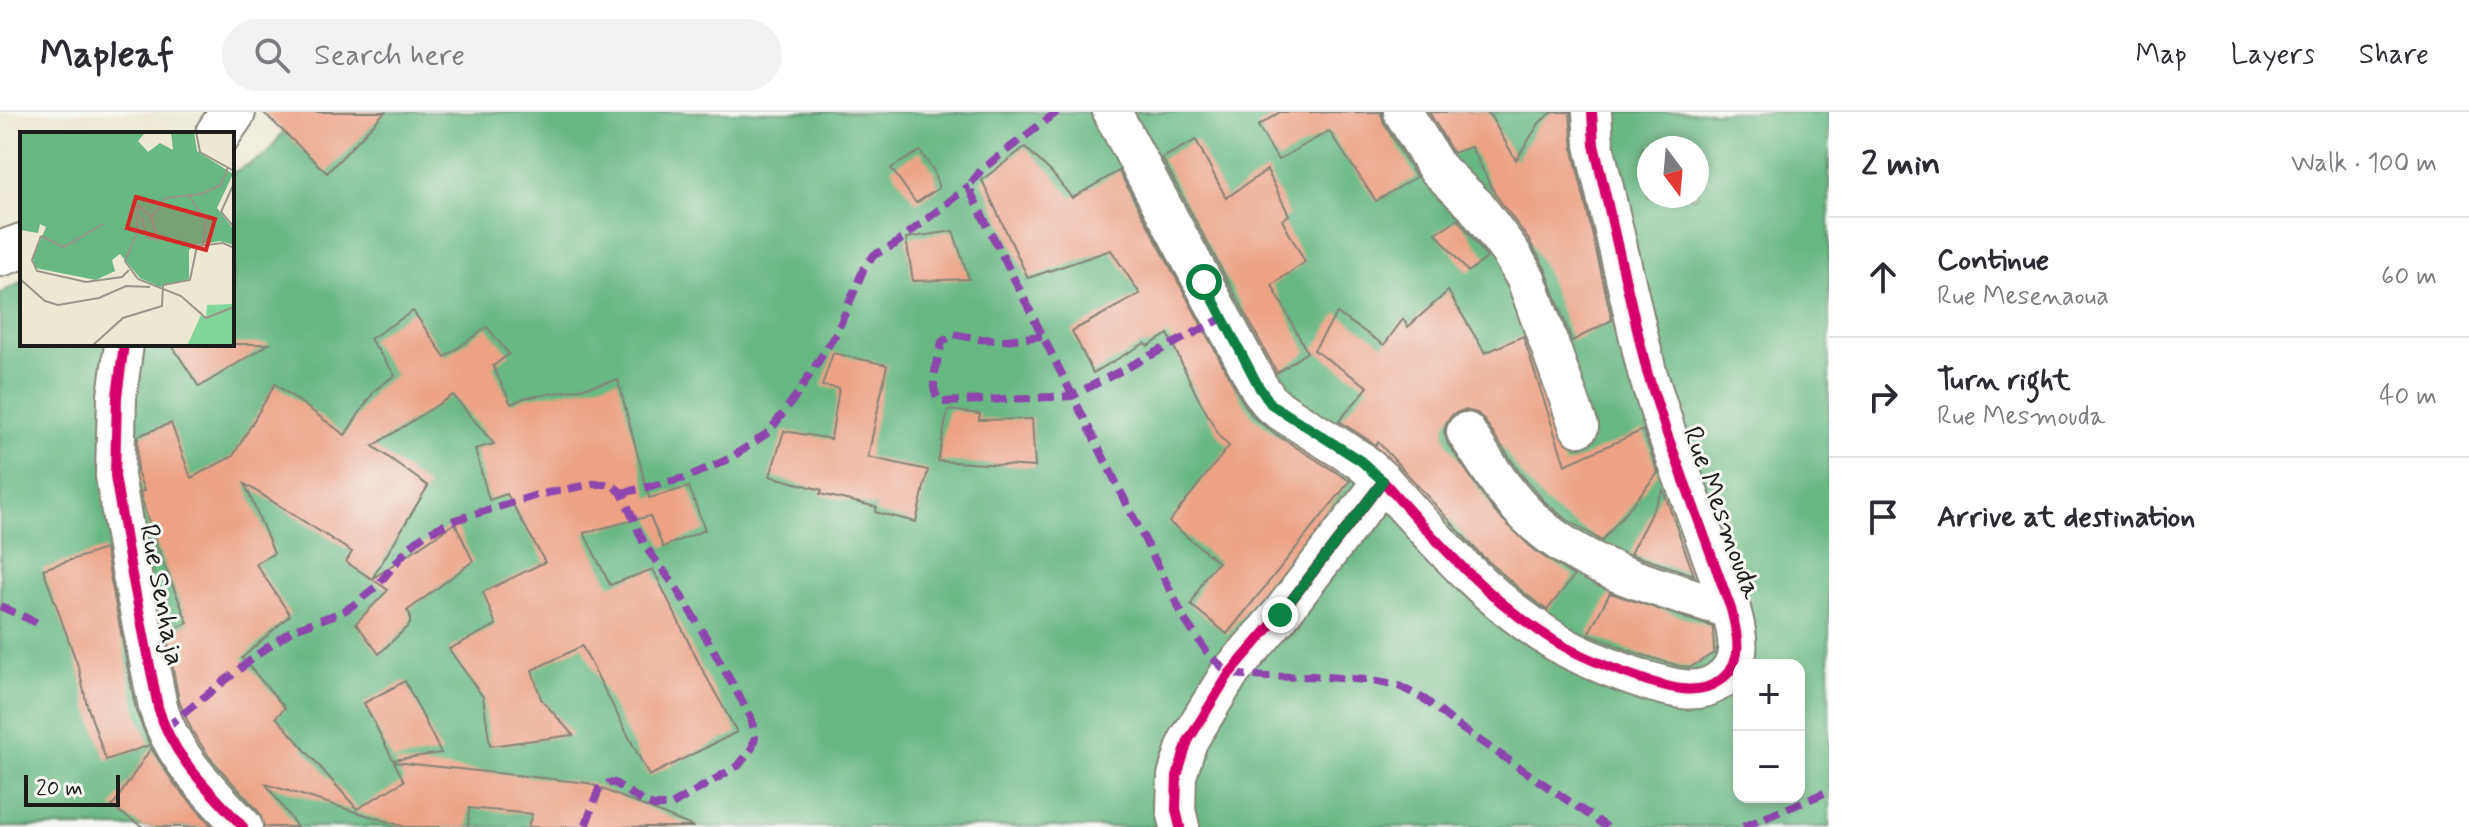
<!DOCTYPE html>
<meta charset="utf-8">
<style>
:root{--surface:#fff;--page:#f2f2f3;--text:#2b2b33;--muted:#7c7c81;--line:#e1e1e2}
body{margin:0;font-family:Mynerve,sans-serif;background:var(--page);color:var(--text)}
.controls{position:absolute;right:24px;bottom:24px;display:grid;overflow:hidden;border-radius:16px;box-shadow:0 4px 12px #0003}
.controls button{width:72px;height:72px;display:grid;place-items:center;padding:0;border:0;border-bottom:2px solid var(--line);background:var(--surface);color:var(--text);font:40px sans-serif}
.compass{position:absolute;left:1637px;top:24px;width:72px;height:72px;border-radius:50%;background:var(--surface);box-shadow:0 4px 12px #0003;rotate:164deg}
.scale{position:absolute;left:24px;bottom:20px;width:96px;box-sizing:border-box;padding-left:8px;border:4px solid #1c1c1c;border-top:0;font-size:22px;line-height:28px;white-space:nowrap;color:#1c1c1c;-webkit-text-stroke:6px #f6f6f2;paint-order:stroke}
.stop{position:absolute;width:24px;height:24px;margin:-18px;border:6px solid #0b8043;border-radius:50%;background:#fff}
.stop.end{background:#0b8043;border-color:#fff;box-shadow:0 2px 8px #0008}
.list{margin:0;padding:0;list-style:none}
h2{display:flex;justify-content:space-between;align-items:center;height:104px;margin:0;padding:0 32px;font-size:34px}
h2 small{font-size:26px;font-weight:400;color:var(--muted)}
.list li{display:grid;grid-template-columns:52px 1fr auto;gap:24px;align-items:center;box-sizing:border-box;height:120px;padding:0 32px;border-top:2px solid var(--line)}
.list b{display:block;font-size:30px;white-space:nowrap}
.list p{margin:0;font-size:26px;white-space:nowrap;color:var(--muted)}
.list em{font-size:26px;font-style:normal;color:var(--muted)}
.icon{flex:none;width:44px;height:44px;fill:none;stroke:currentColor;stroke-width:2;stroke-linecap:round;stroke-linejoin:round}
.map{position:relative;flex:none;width:1829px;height:715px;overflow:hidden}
header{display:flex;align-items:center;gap:48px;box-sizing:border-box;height:112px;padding:0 40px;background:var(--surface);border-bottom:2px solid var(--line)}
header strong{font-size:38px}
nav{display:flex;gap:44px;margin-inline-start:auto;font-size:28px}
.search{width:560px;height:72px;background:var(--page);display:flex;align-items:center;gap:20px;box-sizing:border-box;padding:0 28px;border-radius:44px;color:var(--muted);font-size:30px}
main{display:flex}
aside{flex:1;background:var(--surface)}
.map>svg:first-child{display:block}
.forest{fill:#68b882;stroke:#426a4f;stroke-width:2;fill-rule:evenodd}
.building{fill:#eda286}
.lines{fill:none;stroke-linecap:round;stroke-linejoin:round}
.minor-casing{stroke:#848276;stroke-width:42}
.major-casing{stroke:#848276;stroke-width:48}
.minor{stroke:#fff;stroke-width:38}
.major{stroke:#fff;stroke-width:44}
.quiet{stroke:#8e44ad;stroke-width:8;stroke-dasharray:16 8;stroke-linecap:butt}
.cycleway-casing{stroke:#f6f6f2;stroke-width:15}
.cycleway{stroke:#d6006c;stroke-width:10}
.route{stroke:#0b8043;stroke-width:10}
.labels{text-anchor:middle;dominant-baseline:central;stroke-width:6;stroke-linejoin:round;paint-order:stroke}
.street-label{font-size:28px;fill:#1c1c1c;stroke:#f6f6f2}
.inset-road{fill:none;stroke:#999689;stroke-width:2}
.view{fill:#d62828;fill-opacity:0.15;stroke:#d62828;stroke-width:4}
.inset-edge{fill:none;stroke:#1c1c1c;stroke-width:4}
</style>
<header>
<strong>Mapleaf</strong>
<div class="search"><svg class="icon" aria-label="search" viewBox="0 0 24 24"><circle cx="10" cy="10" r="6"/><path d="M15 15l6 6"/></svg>Search here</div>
<nav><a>Map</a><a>Layers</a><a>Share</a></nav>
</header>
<main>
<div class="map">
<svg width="1829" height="715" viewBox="0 0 1829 715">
<rect width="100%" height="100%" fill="#f6f6f2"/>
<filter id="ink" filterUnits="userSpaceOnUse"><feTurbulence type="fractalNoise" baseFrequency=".0125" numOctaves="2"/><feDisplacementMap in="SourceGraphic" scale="16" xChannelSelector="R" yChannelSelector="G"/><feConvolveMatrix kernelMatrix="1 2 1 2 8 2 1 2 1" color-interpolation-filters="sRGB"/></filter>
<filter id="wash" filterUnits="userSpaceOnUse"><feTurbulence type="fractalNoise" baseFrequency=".006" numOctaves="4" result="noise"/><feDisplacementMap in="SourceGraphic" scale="32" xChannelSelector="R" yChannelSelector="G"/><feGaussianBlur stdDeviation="1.8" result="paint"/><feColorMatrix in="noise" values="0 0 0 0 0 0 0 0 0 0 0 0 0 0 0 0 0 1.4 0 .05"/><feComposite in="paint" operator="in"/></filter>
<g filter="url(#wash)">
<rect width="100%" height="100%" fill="#ece8d1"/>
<path class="forest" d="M298,0H1829V715H0V181L22,170V232H232V61L266,43ZM1649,36H1697V84H1649ZM1739,553H1799V685H1739Z"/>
<g id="blocks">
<g class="building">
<polygon points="263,0 385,0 327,61"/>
<polygon points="1280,0 1381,0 1384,11 1416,65 1376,89 1329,19 1278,48 1258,14"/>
<polygon points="1429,0 1488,0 1516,48 1540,10 1553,0 1570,0 1573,38 1612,208 1572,229 1545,156 1529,128 1495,82 1471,35 1453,41"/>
<polygon points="1196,28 1226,86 1267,58 1289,103 1282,108 1305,150 1272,173 1307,240 1277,261 1162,46"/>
<polygon points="1025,35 1052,61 1072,86 1119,59 1240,285 1253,305 1275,322 1350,369 1227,522 1191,493 1205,465 1218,450 1169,410 1229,334 1220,325 1196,282 1168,222 1148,234 1145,231 1093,261 1072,219 1140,182 1111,138 1028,166 982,68"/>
<polygon points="920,39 933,58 939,76 916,91 891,56"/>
<polygon points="1458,107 1487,146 1468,160 1436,121"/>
<polygon points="953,119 969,167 913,169 906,126"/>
<polygon points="1448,179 1485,241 1523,224 1565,353 1643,318 1658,361 1602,429 1563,405 1543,388 1520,361 1484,308 1477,301 1464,298 1453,302 1447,309 1444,320 1448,332 1494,399 1535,439 1574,464 1547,498 1523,480 1479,441 1378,330 1376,333 1339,309 1368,275 1314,238 1337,201 1384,233 1403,207 1408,215"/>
<polygon points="413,199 445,245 487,215 509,242 493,254 511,292 524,286 579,277 618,268 649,386 689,375 705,418 663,435 650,404 584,421 610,473 653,457 701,555 737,620 649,664 582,534 532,558 541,587 573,623 490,634 483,585 449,537 496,513 483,480 545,450 507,382 489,388 475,337 494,332 453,283 373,334 428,374 372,467 346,450 352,440 245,372 274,441 256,452 290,503 242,546 285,596 276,605 357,697 404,669 394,650 588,671 694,715 528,715 532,702 469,696 468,715 405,715 266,672 297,715 264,715 259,700 210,646 192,619 179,589 166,520 188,511 155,430 142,389 140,380 144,379 137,359 138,324 171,311 191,366 233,344 275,272 345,323 375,278 395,263 370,227"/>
<polygon points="171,232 269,232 199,275"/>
<polygon points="833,241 887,253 868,345 928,358 916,410 875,400 877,395 820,382 822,378 770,364 784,319 831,327 839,276 822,274"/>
<polygon points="948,298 980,302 979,308 1032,307 1035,355 938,349"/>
<polygon points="1663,378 1694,463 1630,442"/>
<polygon points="455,411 473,449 407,499 410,502 410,512 379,542 356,511 388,478 372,467"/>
<polygon points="105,437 136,599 150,633 106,648 87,593 79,557 43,457"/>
<polygon points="1610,481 1713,515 1714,541 1691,555 1679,554 1633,540 1588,522"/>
<polygon points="405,569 441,641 393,648 364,591"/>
<polygon points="151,636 175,673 213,715 143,715 112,695"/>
</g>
</g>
</g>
<g filter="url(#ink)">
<use href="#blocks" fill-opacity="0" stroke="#848276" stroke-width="2"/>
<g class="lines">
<defs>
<g id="minor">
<polyline points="1112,0 1259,275 1271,292 1287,303 1361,349 1383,369"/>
<polyline points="1403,0 1436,55 1475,93 1511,141 1526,167 1579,315"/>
<path d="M124,232L117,284L115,364L131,458L158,595C172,645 209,678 243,715"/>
<path d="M1466,320C1485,349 1503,380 1528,404C1582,458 1660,476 1731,497"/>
<path d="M1180,715L1176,698L1177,664L1188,629L1229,562L1280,503L1383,369C1435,428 1489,490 1558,531C1585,547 1618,559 1648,569C1671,576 1698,584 1719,569C1745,551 1738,524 1731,497L1667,322L1647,260L1594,33L1592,0"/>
</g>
<g id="major">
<polyline points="218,22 233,0"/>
<polyline points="0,142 22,134"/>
</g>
</defs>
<use href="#minor" class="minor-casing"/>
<use href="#major" class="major-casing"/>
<use href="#minor" class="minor"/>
<use href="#major" class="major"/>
<g class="quiet">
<polyline points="1057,0 982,57 969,74 972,83 1186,510 1207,540 1229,562 1267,565 1312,564 1367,568 1399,574 1424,587 1461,616 1607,715"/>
<path d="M1042,224L1005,228L979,227L953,222L942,230C939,248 926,276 941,290L1072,284L1223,206"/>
<polyline points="622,381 685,366 729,347 769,320 798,281 837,220 864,156 874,143 894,133 969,74"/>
<polyline points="0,494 40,512"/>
<polyline points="164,617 261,540 294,517 340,501 352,494 377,474 410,434 427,421 455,408 537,383 593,372 611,372 622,381 645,434 675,474 710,532 751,605 755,625 752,636 739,653 670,694 654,694 645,691 615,671 609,671 599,677 585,715"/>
<polyline points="1743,715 1829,679"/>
</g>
<defs>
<g id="cycleway">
<path d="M124,232L117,284L115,364L131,458L158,595C172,645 209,678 243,715"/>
<path d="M1180,715L1176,698L1177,664L1188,629L1229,562L1280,503L1383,369C1435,428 1489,490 1558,531C1585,547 1618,559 1648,569C1671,576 1698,584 1719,569C1745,551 1738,524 1731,497L1667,322L1647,260L1594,33L1592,0"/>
</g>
</defs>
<use href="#cycleway" class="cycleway-casing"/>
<use href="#cycleway" class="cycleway"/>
</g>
</g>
<g class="lines" filter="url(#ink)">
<polyline class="route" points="1204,170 1259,275 1271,292 1361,349 1383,369 1280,503"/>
</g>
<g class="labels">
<g class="street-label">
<text transform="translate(1721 401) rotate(70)">Rue Mesmouda</text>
<text transform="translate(161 483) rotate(79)">Rue Senhaja</text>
</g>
</g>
<g transform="translate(20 20)">
<rect width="214" height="214" fill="#ece8d1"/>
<path d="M214,172V214H167L181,183L186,186L187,173Z" fill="#81d79a"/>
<path d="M0,0H126L118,9L128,20L140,11L153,18L151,0H174L177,19L213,42L197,76L214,98V113L200,109L175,113L169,118V147L140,155L120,146L100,122L92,128L95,139L76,148L15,136L13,126L26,95L20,92L18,101L0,98Z" fill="#68b882"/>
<path class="inset-road" d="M176,0L180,20L214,39M208,35L201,53L181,62L146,66L131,85L118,73L117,101L105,129L118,147L161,164L186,186L214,175M214,51L201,80L214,95M168,62L186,89L183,112M122,85L127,106L138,108L131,85M21,104L12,128L17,139L66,150L102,145L109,138M21,104L44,115L83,92M0,147L25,169L38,173L79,166L106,154L130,155M72,214L103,186L142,174L143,153L170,148L177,114L203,111L214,116"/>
<path class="view" d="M116,65L195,87L186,118L107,96Z"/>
<rect width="214" height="214" class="inset-edge"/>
</g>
</svg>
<div class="controls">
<button>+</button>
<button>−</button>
</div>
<svg class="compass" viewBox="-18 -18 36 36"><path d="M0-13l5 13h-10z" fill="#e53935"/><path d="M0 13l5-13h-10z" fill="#7c7c81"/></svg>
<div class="scale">20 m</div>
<div class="stop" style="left:1204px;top:170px"></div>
<div class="stop end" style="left:1280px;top:503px"></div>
</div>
<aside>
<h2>2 min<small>Walk · 100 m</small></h2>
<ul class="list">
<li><svg class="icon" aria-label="ahead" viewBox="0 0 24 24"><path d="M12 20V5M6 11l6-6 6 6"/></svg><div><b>Continue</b><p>Rue Mesenaoua</p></div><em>60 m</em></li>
<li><svg class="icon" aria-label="right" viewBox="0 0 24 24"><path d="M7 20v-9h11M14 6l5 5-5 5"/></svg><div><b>Turn right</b><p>Rue Mesmouda</p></div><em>40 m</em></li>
<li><svg class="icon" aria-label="arrive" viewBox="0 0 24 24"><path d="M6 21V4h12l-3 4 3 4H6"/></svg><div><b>Arrive at destination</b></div></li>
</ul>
</aside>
</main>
